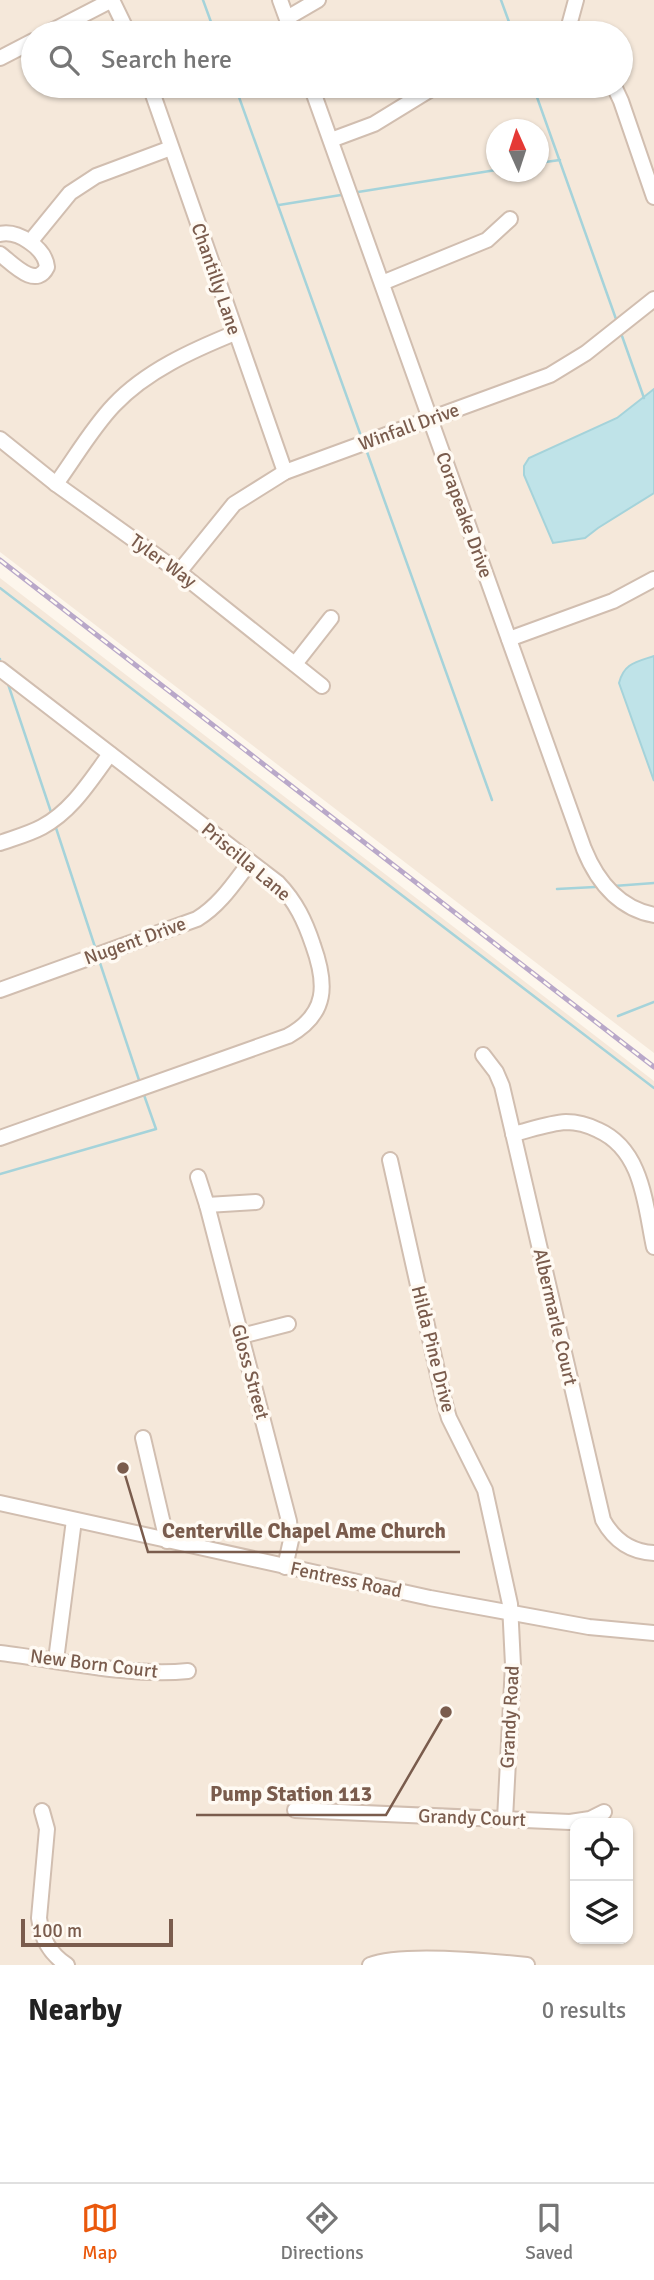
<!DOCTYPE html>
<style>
:root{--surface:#fff;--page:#f6f6f6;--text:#222;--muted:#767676;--line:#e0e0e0;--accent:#ea580c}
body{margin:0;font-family:Signika,sans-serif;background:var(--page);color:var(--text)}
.controls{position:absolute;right:21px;bottom:21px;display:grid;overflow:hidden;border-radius:14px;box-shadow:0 2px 5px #0004}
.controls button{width:63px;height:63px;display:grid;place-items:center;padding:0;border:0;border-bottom:2px solid var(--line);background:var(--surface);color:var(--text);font:35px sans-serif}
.compass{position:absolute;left:486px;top:119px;width:63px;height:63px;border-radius:50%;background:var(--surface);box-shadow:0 2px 5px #0004;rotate:357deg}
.scale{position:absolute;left:21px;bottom:18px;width:152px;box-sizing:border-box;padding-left:7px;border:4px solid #7a5c4d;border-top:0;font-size:19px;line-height:24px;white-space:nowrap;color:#7a5c4d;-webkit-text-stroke:5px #fffaf3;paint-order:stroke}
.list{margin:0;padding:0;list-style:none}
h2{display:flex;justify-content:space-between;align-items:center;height:91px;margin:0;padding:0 28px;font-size:30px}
h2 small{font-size:23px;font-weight:400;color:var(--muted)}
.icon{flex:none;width:38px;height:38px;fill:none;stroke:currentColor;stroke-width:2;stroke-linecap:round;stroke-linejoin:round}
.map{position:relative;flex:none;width:654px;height:1965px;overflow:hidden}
.search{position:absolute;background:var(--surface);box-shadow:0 2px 5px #0004;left:21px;right:21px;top:21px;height:77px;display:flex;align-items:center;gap:18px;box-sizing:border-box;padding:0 24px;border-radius:38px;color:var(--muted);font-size:26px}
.sheet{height:217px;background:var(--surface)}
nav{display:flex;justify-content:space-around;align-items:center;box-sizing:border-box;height:98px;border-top:2px solid var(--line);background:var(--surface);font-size:19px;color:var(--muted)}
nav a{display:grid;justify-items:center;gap:4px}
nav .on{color:var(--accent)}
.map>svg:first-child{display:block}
.residential{fill:#f5e8da;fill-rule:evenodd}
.water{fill:#bfe3e8;stroke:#a5d3da;stroke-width:2}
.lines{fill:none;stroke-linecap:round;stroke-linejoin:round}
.stream{stroke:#a5d3da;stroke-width:2.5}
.minor-casing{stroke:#d1beb0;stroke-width:18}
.minor{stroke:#fff;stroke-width:14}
.rail-casing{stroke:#b9a8c9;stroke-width:5}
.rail{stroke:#fffaf3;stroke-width:2.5;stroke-dasharray:8;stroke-linecap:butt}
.labels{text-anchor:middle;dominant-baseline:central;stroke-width:7;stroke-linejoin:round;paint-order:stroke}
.street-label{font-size:19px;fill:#7a5c4d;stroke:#fffaf3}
.leader{fill:none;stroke:#7a5c4d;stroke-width:2.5}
.callout-dot{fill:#7a5c4d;stroke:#fffaf3;stroke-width:2.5}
.callout-label{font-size:21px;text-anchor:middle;font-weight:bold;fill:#7a5c4d;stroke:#fffaf3;stroke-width:7;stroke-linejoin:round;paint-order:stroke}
</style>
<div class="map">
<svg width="654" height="1965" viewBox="0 0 654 1965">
<rect width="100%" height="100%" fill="#fdf6ec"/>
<g class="residential">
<path d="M0,0H654V1053L0,552ZM33,33H621V86H33ZM496,130H538V172H496Z"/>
<path d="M0,578L654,1081V1965H0ZM575,1823H628V1939H575Z"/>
</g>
<g class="water">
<polygon points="654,389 654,493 598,528 585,538 553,543 524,475 524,466 529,458 617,418"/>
<path d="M654,656V781L619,683C624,663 636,662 654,656Z"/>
</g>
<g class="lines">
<g class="stream">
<polyline points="203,0 215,33"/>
<polyline points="501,0 513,33"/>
<polyline points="235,86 361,436"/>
<polyline points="533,86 616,319"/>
<polyline points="538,163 560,160"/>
<polyline points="358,192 496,170"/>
<polyline points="279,205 341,195"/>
<polyline points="622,336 644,398"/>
<polyline points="367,452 492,800"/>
<polyline points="0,588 654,1088"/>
<polyline points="0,659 0,660"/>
<polyline points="8,684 51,812"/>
<polyline points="56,828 95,947"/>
<polyline points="614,886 654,883"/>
<polyline points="557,889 595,887"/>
<polyline points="100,963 139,1080"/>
<polyline points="618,1016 654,1002"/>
<polyline points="0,1174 156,1129 144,1095"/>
</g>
<defs>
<g id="minor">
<polyline points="280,0 292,33"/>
<polyline points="287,18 318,0"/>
<polyline points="48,33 112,0 128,33"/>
<polyline points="567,33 576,0"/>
<polyline points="0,58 33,41"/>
<polyline points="150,86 285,472"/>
<path d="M311,86L584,849C597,881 618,908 654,915"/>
<polyline points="614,86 621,101 654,197"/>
<polyline points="331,140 374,124 436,86"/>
<path d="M0,234C18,230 45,248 47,267C36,290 12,263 0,254"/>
<polyline points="30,242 70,193 96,176 171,148"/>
<polyline points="382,283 487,240 510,219"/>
<polyline points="0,439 56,484 179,572 322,686"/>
<path d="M56,484C75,458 92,428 114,405C146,371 193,350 235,333"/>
<polyline points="179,572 234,504 285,472 550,375 586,353 654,299"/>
<polyline points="509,639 613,601 654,579"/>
<polyline points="295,664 331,618"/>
<path d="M0,669L278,883C296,902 305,921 313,945C327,984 328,1014 288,1036L0,1138"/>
<path d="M0,843C14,838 29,834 42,827C72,811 90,781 110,754"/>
<path d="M0,990L197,919C220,905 234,883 250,862"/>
<path d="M483,1055L496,1072L502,1086L603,1520C614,1540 630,1552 654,1553"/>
<path d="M513,1134C530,1130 549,1123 566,1122C578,1122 588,1125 598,1130C643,1150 645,1205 654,1247"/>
<polyline points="390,1160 443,1397 449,1418 485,1490 510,1604 513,1665 505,1819"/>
<polyline points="198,1177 207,1205 289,1521 291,1540 285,1567"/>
<polyline points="207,1205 256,1202"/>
<polyline points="241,1336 288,1324"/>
<polyline points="143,1438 167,1541"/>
<polyline points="0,1503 430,1598 589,1627 654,1633"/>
<path d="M0,1653C59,1660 129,1677 188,1671"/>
<polyline points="56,1660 74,1520"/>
<polyline points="295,1810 570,1822 590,1819 604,1812"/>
<path d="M42,1811L47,1829L39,1918C42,1939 49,1953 67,1965"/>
<path d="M370,1965C403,1952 490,1961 527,1965"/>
</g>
</defs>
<use href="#minor" class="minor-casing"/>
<use href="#minor" class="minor"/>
<defs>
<polyline id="rail" points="0,560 654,1067"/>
</defs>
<use href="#rail" class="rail-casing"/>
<use href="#rail" class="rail"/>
</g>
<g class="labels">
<g class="street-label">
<text transform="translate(216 279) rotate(71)">Chantilly Lane</text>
<text transform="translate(409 427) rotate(-20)">Winfall Drive</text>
<text transform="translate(464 515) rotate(70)">Corapeake Drive</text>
<text transform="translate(163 561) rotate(36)">Tyler Way</text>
<text transform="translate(246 862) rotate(40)">Priscilla Lane</text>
<text transform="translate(135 941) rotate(-20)">Nugent Drive</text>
<text transform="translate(555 1317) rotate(77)">Albermarle Court</text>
<text transform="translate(433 1349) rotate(76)">Hilda Pine Drive</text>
<text transform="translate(250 1372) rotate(75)">Gloss Street</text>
<text transform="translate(346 1580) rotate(12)">Fentress Road</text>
<text transform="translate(94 1664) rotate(7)">New Born Court</text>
<text transform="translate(510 1717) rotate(-87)">Grandy Road</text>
<text transform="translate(472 1818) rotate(2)">Grandy Court</text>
</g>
</g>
<path class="leader" d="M123 1468L148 1552H460M446 1712L386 1815H196"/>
<g class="callout-dot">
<circle cx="123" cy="1468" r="7"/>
<circle cx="446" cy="1712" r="7"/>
</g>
<g class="callout-label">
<text x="304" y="1538">Centerville Chapel Ame Church</text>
<text x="291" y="1801">Pump Station 113</text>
</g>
</svg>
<div class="controls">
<button><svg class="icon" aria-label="locate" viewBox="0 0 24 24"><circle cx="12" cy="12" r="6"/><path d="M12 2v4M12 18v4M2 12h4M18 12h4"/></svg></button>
<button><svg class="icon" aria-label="layers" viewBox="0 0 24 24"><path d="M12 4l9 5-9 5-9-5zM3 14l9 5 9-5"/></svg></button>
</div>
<svg class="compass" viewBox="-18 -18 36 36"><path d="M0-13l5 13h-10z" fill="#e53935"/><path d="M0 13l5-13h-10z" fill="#767676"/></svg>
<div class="scale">100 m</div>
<div class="search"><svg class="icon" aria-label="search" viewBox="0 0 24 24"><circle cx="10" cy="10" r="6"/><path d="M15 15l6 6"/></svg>Search here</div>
</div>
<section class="sheet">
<h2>Nearby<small>0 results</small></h2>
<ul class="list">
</ul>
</section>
<nav>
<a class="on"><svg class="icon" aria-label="map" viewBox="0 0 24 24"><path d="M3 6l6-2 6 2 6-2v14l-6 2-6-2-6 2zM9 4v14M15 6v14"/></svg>Map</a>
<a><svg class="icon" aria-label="directions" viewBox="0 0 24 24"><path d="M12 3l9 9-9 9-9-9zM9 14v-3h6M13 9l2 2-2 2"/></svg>Directions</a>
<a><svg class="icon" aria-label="saved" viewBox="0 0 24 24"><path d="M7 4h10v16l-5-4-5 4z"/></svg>Saved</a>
</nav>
